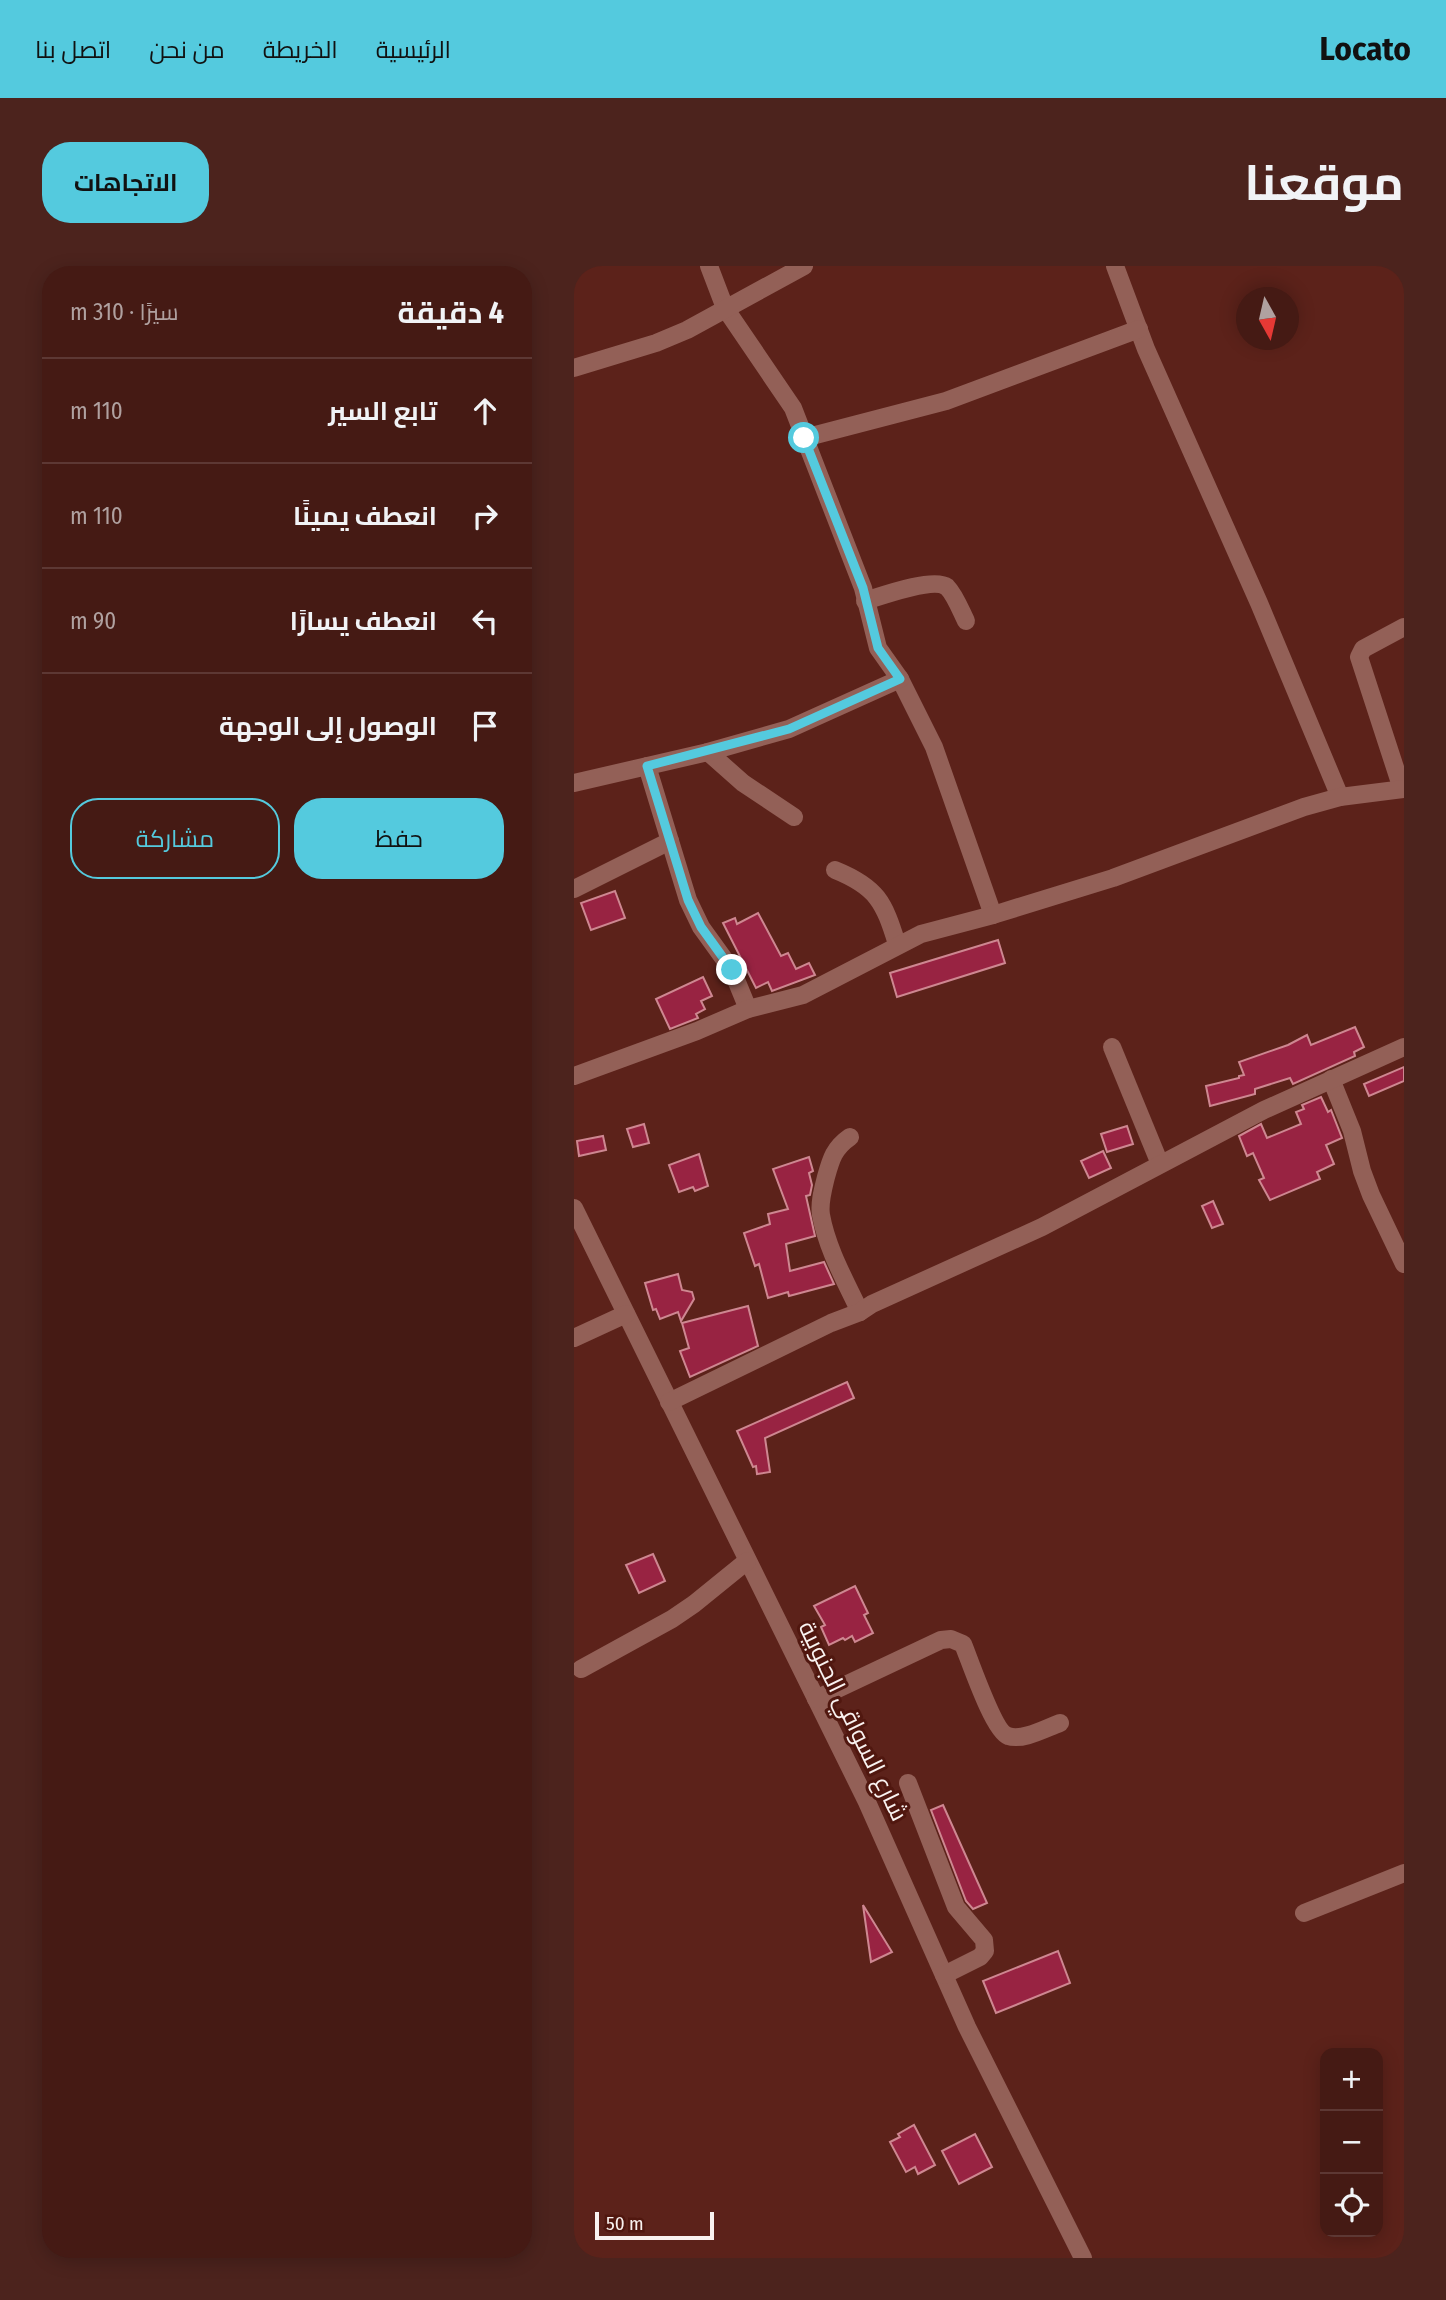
<!DOCTYPE html>
<html lang="ar">
<meta charset="utf-8">
<style>
:root{--surface:#451a14;--page:#4c231d;--text:#f1f3f6;--muted:#b0a1a0;--line:#5d3834;--accent:#54cade}
body{margin:0;font-family:"Fira Sans Condensed",Cairo,sans-serif;background:var(--page);color:var(--text);direction:rtl}
.controls{position:absolute;right:21px;bottom:21px;display:grid;overflow:hidden;border-radius:14px;box-shadow:0 4px 18px #0003}
.controls button{width:63px;height:63px;display:grid;place-items:center;padding:0;border:0;border-bottom:2px solid var(--line);background:var(--surface);color:var(--text);font:35px sans-serif}
.compass{position:absolute;left:662px;top:21px;width:63px;height:63px;border-radius:50%;background:var(--surface);box-shadow:0 4px 18px #0003;rotate:172deg}
.scale{position:absolute;left:21px;bottom:18px;width:119px;box-sizing:border-box;padding-left:7px;border:4px solid #f9f2f0;border-top:0;font-size:19px;line-height:24px;white-space:nowrap;color:#f9f2f0;-webkit-text-stroke:5px #50170f;paint-order:stroke}
.stop{position:absolute;width:21px;height:21px;margin:-16px;border:5px solid #54cade;border-radius:50%;background:#fff}
.stop.end{background:#54cade;border-color:#fff;box-shadow:0 2px 7px #0008}
.list{margin:0;padding:0;list-style:none}
h2{display:flex;justify-content:space-between;align-items:center;height:91px;margin:0;padding:0 28px;font-size:30px}
h2 small{font-size:23px;font-weight:400;color:var(--muted)}
.list li{display:grid;grid-template-columns:46px 1fr auto;gap:21px;align-items:center;box-sizing:border-box;height:105px;padding:0 28px;border-top:2px solid var(--line)}
.list b{display:block;font-size:26px;white-space:nowrap}
.list em{font-size:23px;font-style:normal;color:var(--muted)}
.actions{display:flex;gap:14px;padding:21px 28px}
.actions a{flex:1;padding:16px 0;border:2px solid var(--accent);border-radius:28px;text-align:center;font-size:24px;color:var(--accent)}
.actions .main{background:var(--accent);color:#111}
.icon{flex:none;width:38px;height:38px;fill:none;stroke:currentColor;stroke-width:2;stroke-linecap:round;stroke-linejoin:round}
.map{position:relative;flex:none;width:830px;height:1992px;overflow:hidden;direction:ltr;border-radius:28px}
header{display:flex;align-items:center;gap:42px;box-sizing:border-box;height:98px;padding:0 35px;background:var(--accent);color:#111}
header strong{font-size:33px}
nav{display:flex;gap:38px;margin-inline-start:auto;font-size:24px}
.intro{display:flex;align-items:center;justify-content:space-between;box-sizing:border-box;height:168px;padding:0 42px}
h1{margin:0;font-size:49px}
.button{padding:18px 32px;border-radius:28px;background:var(--accent);color:#111;font-size:24px;font-weight:700}
main{display:flex;gap:42px;padding:0 42px}
aside{flex:1;background:var(--surface);border-radius:28px;box-shadow:0 4px 18px #0003}
.map>svg:first-child{display:block}
.building{fill:#982342;stroke:#ce8791;stroke-width:2}
.lines{fill:none;stroke-linecap:round;stroke-linejoin:round}
.minor{stroke:#936057;stroke-width:18}
.route{stroke:#54cade;stroke-width:9}
.labels{text-anchor:middle;dominant-baseline:central;stroke-width:6;stroke-linejoin:round;paint-order:stroke}
.street-label{font-size:24px;fill:#f9f2f0;stroke:#50170f}
</style>
<header>
<strong>Locato</strong>
<nav><a>الرئيسية</a><a>الخريطة</a><a>من نحن</a><a>اتصل بنا</a></nav>
</header>
<div class="intro"><h1>موقعنا</h1><a class="button">الاتجاهات</a></div>
<main>
<div class="map">
<svg width="830" height="1992" viewBox="0 0 830 1992">
<rect width="100%" height="100%" fill="#5c221a"/>
<g class="building">
<polygon points="41,625 51,652 17,664 7,637"/>
<polygon points="184,647 207,690 214,687 222,703 235,697 241,709 198,725 194,716 182,722 149,657 161,652 163,658"/>
<polygon points="424,674 431,697 323,731 316,707"/>
<polygon points="129,711 138,730 127,735 131,743 122,748 124,752 96,763 82,733"/>
<polygon points="781,761 790,781 780,786 781,790 719,818 716,812 681,823 681,828 636,840 632,820 665,812 665,810 670,809 665,796 714,779 733,769 737,779"/>
<polygon points="830,801 830,815 795,830 790,818"/>
<polygon points="747,831 754,846 757,844 768,872 752,879 760,898 743,906 746,913 696,934 685,914 690,912 679,887 673,890 665,870 687,858 693,872 727,858 722,846 730,843 728,839"/>
<polygon points="70,858 75,877 59,881 53,863"/>
<polygon points="553,860 559,878 533,886 527,868"/>
<polygon points="29,870 32,884 5,890 3,875"/>
<polygon points="529,885 537,902 515,912 507,895"/>
<polygon points="125,888 134,920 121,925 119,921 105,926 95,899"/>
<polygon points="235,891 239,905 235,907 238,919 236,929 232,930 241,970 212,978 216,1005 250,996 260,1018 215,1030 214,1026 194,1032 185,998 181,1000 170,967 196,958 194,948 214,943 199,903"/>
<polygon points="639,935 649,958 638,962 628,940"/>
<polygon points="104,1008 108,1024 118,1026 120,1033 107,1055 104,1046 86,1053 82,1043 79,1044 71,1017"/>
<polygon points="174,1040 184,1080 116,1111 106,1085 115,1082 108,1057"/>
<polygon points="273,1116 280,1132 191,1172 196,1206 183,1208 182,1200 179,1201 163,1165"/>
<polygon points="79,1288 91,1315 65,1327 52,1299"/>
<polygon points="281,1320 294,1347 290,1349 299,1367 281,1376 278,1370 271,1374 269,1372 255,1379 247,1361 251,1359 240,1340"/>
<polygon points="369,1539 413,1637 399,1643 392,1635 357,1544"/>
<polygon points="289,1639 318,1686 297,1696"/>
<polygon points="484,1685 496,1717 422,1747 409,1715"/>
<polygon points="340,1859 361,1899 344,1908 341,1901 332,1906 316,1876 326,1871 324,1868"/>
<polygon points="401,1868 418,1901 385,1918 368,1885"/>
</g>
<g class="lines">
<g class="minor">
<polyline points="135,0 151,42 219,142 289,322 304,382 326,413 360,481 419,649"/>
<polyline points="541,0 572,83 685,337 766,531"/>
<polyline points="0,102 82,77 113,64 230,0"/>
<polyline points="230,172 372,135 565,63"/>
<path d="M291,335C307,330 360,311 373,321C381,329 387,345 392,355"/>
<polyline points="134,486 169,517 220,551"/>
<polyline points="73,500 114,634 127,661 158,704 174,743"/>
<polyline points="0,517 134,486 215,463 326,413"/>
<polyline points="828,523 785,391 789,383 830,361"/>
<path d="M261,604C303,621 310,636 323,678"/>
<polyline points="0,623 96,575"/>
<polyline points="538,781 586,898"/>
<polyline points="0,810 123,765 174,743 229,729 347,668 419,649 539,612 730,541 766,531 830,523"/>
<polyline points="757,813 778,865 788,905 797,929 830,998"/>
<path d="M276,871C260,882 257,893 252,911C249,923 245,937 247,949C253,983 272,1016 286,1046"/>
<polyline points="0,942 293,1536 393,1761 509,1992"/>
<polyline points="0,1072 52,1048"/>
<polyline points="95,1136 257,1057 286,1046 298,1038 468,961 690,844 830,781"/>
<polyline points="7,1403 98,1353 120,1338 173,1295"/>
<path d="M242,1433L367,1374L377,1373L389,1378C396,1395 420,1466 434,1470C449,1475 472,1462 486,1457"/>
<polyline points="334,1517 382,1641 410,1674 411,1685 406,1691 370,1709"/>
<polyline points="730,1647 830,1607"/>
</g>
</g>
<g class="lines">
<polyline class="route" points="158,704 127,661 114,634 73,500 215,463 326,413 304,382 289,322 230,172"/>
</g>
<g class="labels">
<g class="street-label">
<text transform="translate(279 1455) rotate(64)">شارع السواقي الجنوبية</text>
</g>
</g>
</svg>
<div class="controls">
<button>+</button>
<button>−</button>
<button><svg class="icon" aria-label="locate" viewBox="0 0 24 24"><circle cx="12" cy="12" r="6"/><path d="M12 2v4M12 18v4M2 12h4M18 12h4"/></svg></button>
</div>
<svg class="compass" viewBox="-18 -18 36 36"><path d="M0-13l5 13h-10z" fill="#e53935"/><path d="M0 13l5-13h-10z" fill="#b0a1a0"/></svg>
<div class="scale">50 m</div>
<div class="stop" style="left:230px;top:172px"></div>
<div class="stop end" style="left:158px;top:704px"></div>
</div>
<aside>
<h2>4 دقيقة<small>سيرًا · 310 m</small></h2>
<ul class="list">
<li><svg class="icon" aria-label="ahead" viewBox="0 0 24 24"><path d="M12 20V5M6 11l6-6 6 6"/></svg><div><b>تابع السير</b></div><em>110 m</em></li>
<li><svg class="icon" aria-label="right" viewBox="0 0 24 24"><path d="M7 20v-9h11M14 6l5 5-5 5"/></svg><div><b>انعطف يمينًا</b></div><em>110 m</em></li>
<li><svg class="icon" aria-label="left" viewBox="0 0 24 24"><path d="M17 20v-9H6M10 6l-5 5 5 5"/></svg><div><b>انعطف يسارًا</b></div><em>90 m</em></li>
<li><svg class="icon" aria-label="arrive" viewBox="0 0 24 24"><path d="M6 21V4h12l-3 4 3 4H6"/></svg><div><b>الوصول إلى الوجهة</b></div></li>
</ul>
<div class="actions"><a class="main">حفظ</a><a>مشاركة</a></div>
</aside>
</main>
